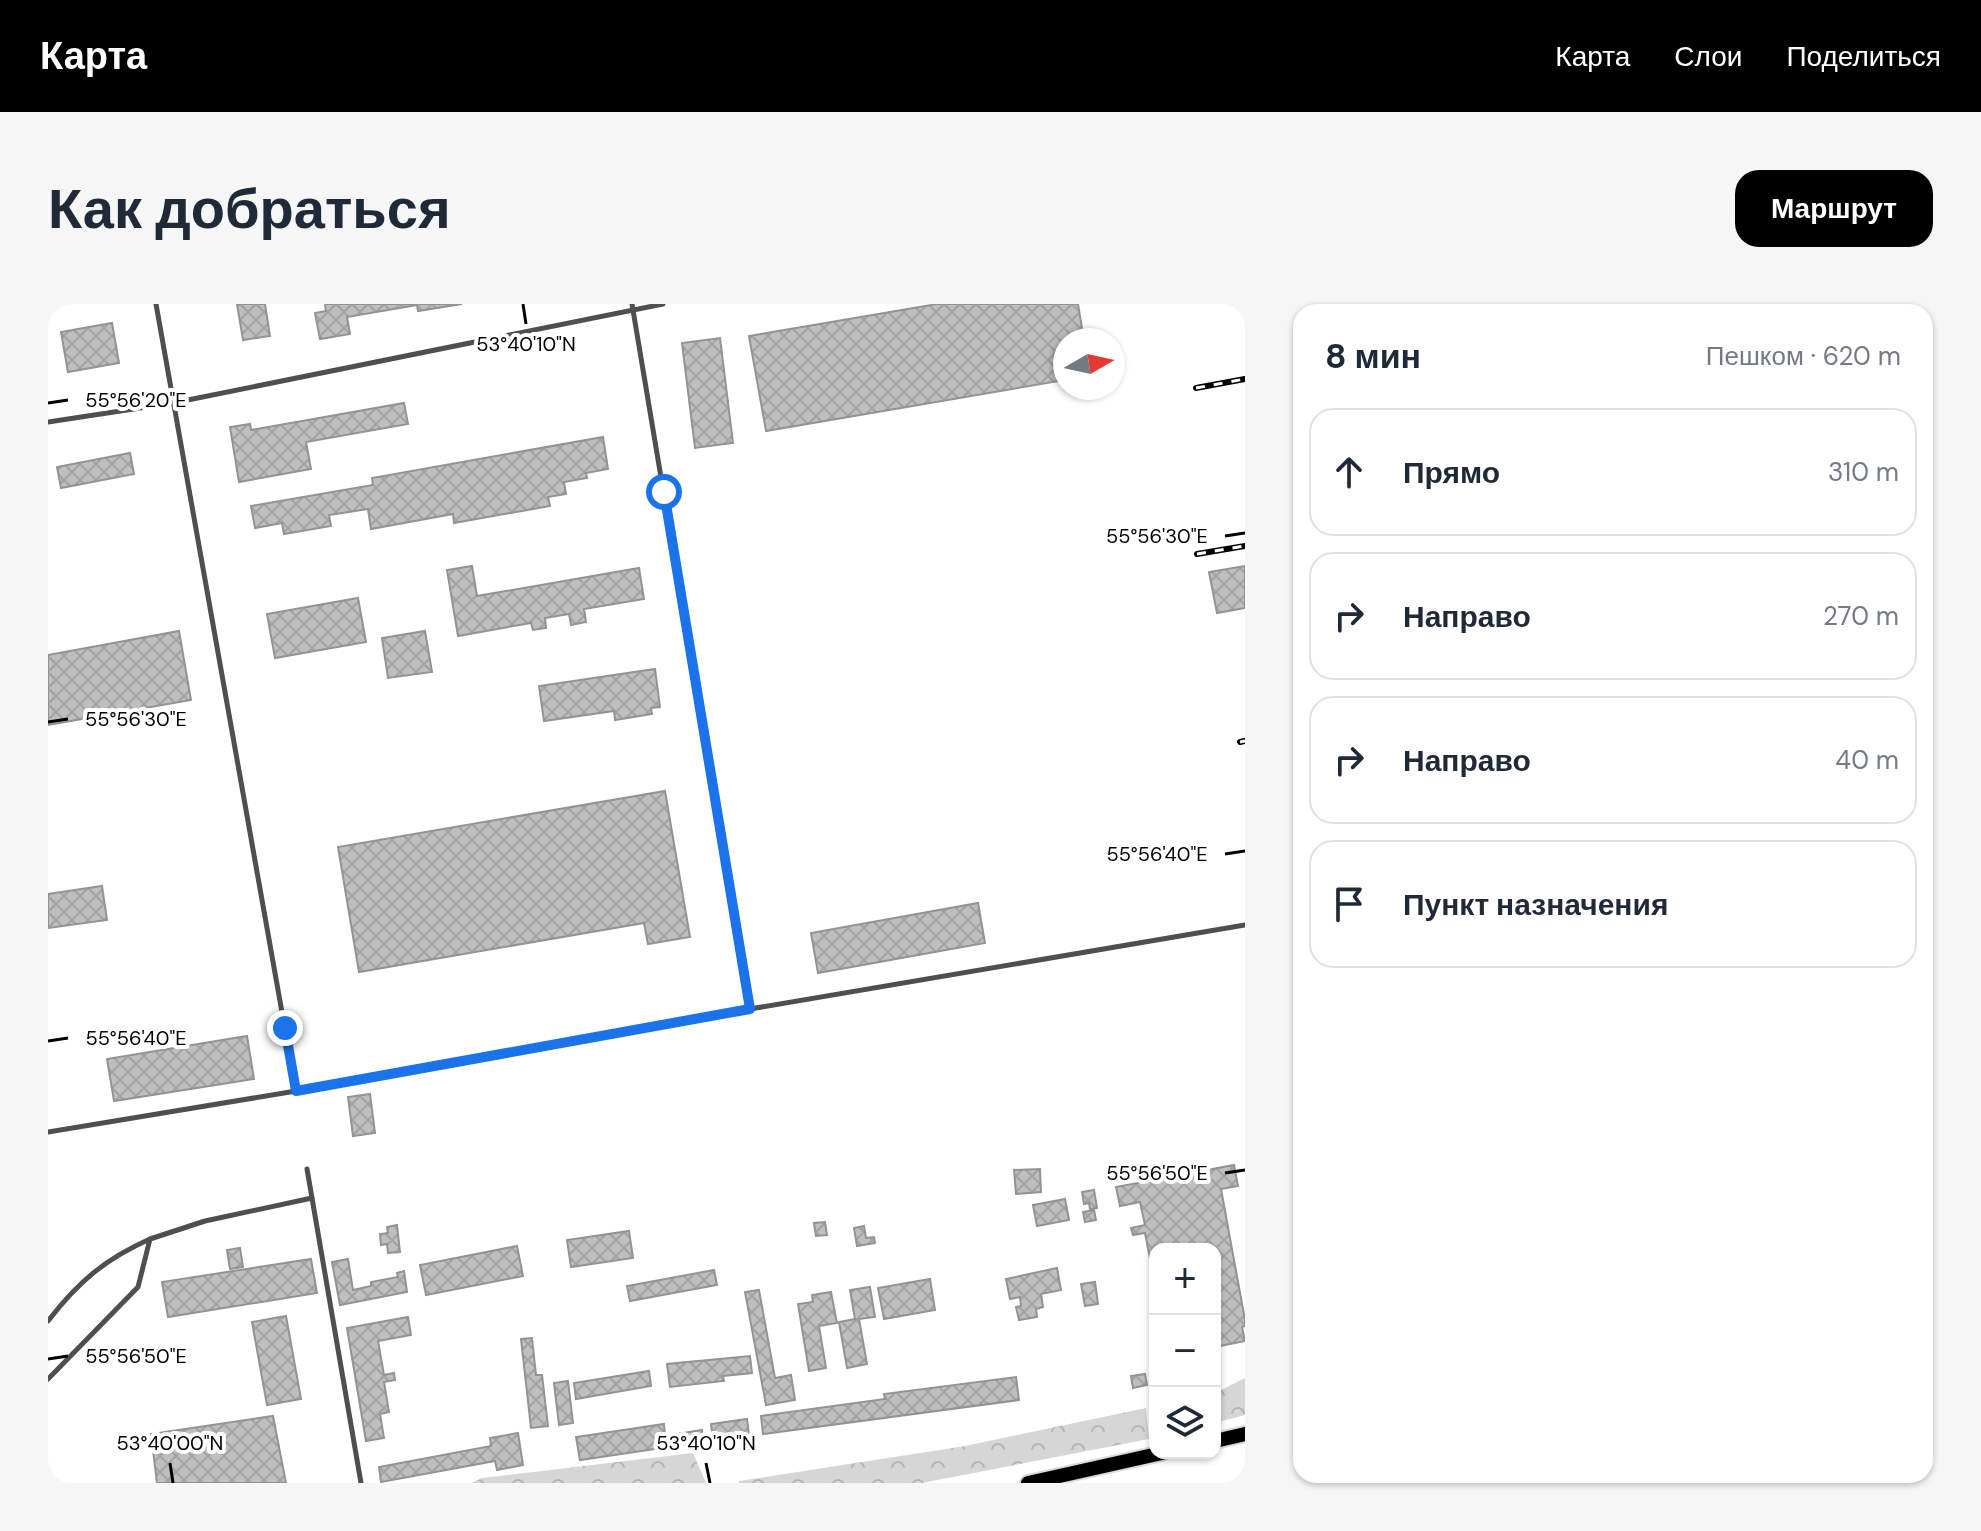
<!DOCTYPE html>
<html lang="ru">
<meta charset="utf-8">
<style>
:root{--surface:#fff;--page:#f6f6f7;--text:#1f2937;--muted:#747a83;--line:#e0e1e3;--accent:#000}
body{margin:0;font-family:"DM Sans",sans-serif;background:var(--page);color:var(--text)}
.controls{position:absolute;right:24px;bottom:24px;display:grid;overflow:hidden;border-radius:16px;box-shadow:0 2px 6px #0004}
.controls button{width:72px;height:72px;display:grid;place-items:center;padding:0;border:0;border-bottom:2px solid var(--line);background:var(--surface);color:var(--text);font:40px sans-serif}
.compass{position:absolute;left:1005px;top:24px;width:72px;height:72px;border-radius:50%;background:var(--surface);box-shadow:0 2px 6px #0004;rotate:81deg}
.stop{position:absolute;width:24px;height:24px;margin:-18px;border:6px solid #1a73e8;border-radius:50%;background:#fff}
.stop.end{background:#1a73e8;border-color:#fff;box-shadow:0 2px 8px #0008}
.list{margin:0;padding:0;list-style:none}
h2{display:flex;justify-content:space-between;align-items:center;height:104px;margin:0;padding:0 32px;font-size:34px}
h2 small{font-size:26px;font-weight:400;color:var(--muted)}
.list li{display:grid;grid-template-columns:52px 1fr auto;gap:24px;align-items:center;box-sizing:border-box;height:128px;margin:0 16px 16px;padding:0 16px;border:2px solid var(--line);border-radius:24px}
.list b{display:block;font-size:30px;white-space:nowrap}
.list em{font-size:26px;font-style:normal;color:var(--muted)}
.icon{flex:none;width:44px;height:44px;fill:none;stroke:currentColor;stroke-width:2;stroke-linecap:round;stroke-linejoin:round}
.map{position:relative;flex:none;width:1197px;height:1179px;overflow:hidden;border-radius:24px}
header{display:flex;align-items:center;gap:48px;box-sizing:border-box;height:112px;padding:0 40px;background:var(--accent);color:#fff}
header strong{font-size:38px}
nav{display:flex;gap:44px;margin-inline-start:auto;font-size:28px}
.intro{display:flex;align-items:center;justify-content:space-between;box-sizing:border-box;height:192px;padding:0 48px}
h1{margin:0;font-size:56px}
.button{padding:20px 36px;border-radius:24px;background:var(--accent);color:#fff;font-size:28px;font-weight:700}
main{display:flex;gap:48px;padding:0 48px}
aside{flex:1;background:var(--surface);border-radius:24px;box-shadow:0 2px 6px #0004}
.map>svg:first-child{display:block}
.forest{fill:url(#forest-crowns)}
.building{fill:url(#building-cross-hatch);stroke:#939393;stroke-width:2}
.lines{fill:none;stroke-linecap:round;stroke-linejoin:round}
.primary-casing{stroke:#dbdbdb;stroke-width:18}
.service{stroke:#4f4f4f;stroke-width:5}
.primary{stroke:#000;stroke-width:14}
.rail-casing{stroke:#000;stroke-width:6}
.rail{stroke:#fff;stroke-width:3;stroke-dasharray:9;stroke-linecap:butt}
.route{stroke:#1a73e8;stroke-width:10}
.ticks{fill:none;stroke:#000;stroke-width:3}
.ticks-label{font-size:20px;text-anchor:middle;fill:#000;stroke:#fff;stroke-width:8;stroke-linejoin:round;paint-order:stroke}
</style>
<header>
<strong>Карта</strong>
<nav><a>Карта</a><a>Слои</a><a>Поделиться</a></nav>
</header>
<div class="intro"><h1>Как добраться</h1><a class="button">Маршрут</a></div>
<main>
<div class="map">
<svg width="1197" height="1179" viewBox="0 0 1197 1179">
<defs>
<pattern id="forest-crowns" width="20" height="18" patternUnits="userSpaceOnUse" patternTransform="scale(2)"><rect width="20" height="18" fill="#d6d6d6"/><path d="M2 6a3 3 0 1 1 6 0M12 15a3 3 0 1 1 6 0" fill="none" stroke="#b6b6b6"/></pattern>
<pattern id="building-cross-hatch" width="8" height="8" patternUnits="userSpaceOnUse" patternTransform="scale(2)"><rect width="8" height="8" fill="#bfbfbf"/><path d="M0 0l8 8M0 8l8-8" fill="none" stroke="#a2a2a2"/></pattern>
</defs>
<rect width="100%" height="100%" fill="#fff"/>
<g class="forest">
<polygon points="1197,1074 1197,1111 1167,1119 1167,1089"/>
<polygon points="1098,1104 1101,1135 874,1179 691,1179 691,1177 917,1142"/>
<polygon points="645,1149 658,1179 424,1179 434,1174"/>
</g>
<g class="building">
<polygon points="189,0 217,0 222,32 195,36"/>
<polygon points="277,0 414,0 370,7 369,1 299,13 302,30 272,35 267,9 278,7"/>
<polygon points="889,0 1030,0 1036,36 1017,36 1017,76 718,127 701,32"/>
<polygon points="64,19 71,59 20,68 13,28"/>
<polygon points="672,34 685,139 647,144 634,39"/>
<polygon points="356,99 360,120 258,138 263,165 191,178 182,123 202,120 203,126"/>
<polygon points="555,133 560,165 538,169 539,174 516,178 518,190 500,193 502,202 406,219 405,210 323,225 320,205 281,211 283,222 236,230 234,219 207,224 203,202 325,181 324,174"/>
<polygon points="82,149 86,170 13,184 9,163"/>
<polygon points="424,262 429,292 591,264 596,295 536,305 538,318 523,321 521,310 497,314 498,324 485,326 483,319 410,332 399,266"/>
<polygon points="1197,262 1197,304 1169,309 1161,268"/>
<polygon points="310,294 318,338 227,354 219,310"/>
<polygon points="131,327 143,396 0,421 0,351"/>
<polygon points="377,327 384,368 340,374 334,334"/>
<polygon points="607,365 612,403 603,404 604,410 567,416 566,407 496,417 491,382"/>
<polygon points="617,487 642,633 600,640 596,619 311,668 290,543"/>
<polygon points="54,582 59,616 0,624 0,590"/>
<polygon points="930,599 937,639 770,669 763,629"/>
<polygon points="199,732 206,775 66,797 59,755"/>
<polygon points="322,790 327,829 305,832 300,793"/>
<polygon points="1186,861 1190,882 1173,885 1197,1016 1197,1022 1194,1023 1197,1037 1167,1043 1167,945 1107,945 1107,981 1097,929 1085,931 1083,924 1097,921 1092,898 1072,902 1068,883"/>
<polygon points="992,865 993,888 968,890 966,866"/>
<polygon points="1046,886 1049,904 1042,905 1041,899 1036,900 1034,888"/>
<polygon points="1017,895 1021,916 989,922 985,901"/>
<polygon points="1046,906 1048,916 1037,918 1035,908"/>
<polygon points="777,918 779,931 768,932 766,919"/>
<polygon points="349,921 352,948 340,949 339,940 333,941 332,930 340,929 339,923"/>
<polygon points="816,922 818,934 826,933 827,939 809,942 806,924"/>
<polygon points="581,927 585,954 523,963 519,936"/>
<polygon points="469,942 475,972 378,991 372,961"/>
<polygon points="192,944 195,963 182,965 179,946"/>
<polygon points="263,955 269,989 120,1013 114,978"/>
<polygon points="300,955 305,986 323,982 323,978 350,973 349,969 356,967 359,988 292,1001 284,958"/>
<polygon points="1009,964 1013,986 993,990 995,1003 988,1005 989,1013 971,1016 968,1003 973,1002 972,993 962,995 958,975"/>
<polygon points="666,966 669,981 582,997 579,982"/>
<polygon points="882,975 887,1006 836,1015 830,984"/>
<polygon points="1047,978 1050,1000 1037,1002 1033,980"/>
<polygon points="822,983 827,1013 811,1015 819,1060 799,1064 791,1018 807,1015 802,986"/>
<polygon points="711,986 727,1074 743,1071 747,1096 718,1101 697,988"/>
<polygon points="783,988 789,1019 771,1022 778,1064 761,1067 750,1000 765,998 764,991"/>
<polygon points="238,1012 253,1095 219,1101 204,1018"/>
<polygon points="360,1013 363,1031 330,1037 336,1071 346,1069 347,1076 336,1078 341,1108 332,1110 336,1134 318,1137 299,1024"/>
<polygon points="484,1034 488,1071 494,1071 500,1122 483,1124 473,1035"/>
<polygon points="702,1052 704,1069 675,1072 676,1077 622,1083 619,1060"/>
<polygon points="601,1067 603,1082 528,1095 526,1079"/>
<polygon points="1097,1070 1099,1081 1085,1084 1083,1072"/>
<polygon points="968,1073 971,1096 715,1130 713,1112 837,1095 836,1090"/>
<polygon points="520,1077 525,1119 511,1121 506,1079"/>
<polygon points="225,1112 238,1179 109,1179 103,1130"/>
<polygon points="699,1115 701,1131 665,1136 663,1120"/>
<polygon points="616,1120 617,1132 654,1126 655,1138 532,1156 528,1133"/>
<polygon points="470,1129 475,1161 449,1166 447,1157 333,1178 331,1163 443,1142 442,1134"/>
</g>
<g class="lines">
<defs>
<g id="primary">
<polyline points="1167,1137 1197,1130"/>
<polyline points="980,1179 1114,1149"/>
</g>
</defs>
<use href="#primary" class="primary-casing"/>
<g class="service">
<polyline points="108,0 248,787"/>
<polyline points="584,0 702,705"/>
<polyline points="0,118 125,99 615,0"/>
<polyline points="0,828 248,787 702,705 1197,621"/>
<polyline points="259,865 313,1179"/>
<polyline points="102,935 157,917 264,894"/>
<path d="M0,1017C30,978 57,955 102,935L90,983L0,1075"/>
</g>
<use href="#primary" class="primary"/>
<defs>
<g id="rail">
<polyline points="1148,84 1197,75"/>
<polyline points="1149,250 1197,242"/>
<polyline points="1192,438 1197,437"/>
</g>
</defs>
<use href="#rail" class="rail-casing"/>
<use href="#rail" class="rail"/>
</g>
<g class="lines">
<polyline class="route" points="237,724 248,787 702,705 616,188"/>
</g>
<path class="ticks" d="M475,0L478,20M0,99L20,96M1177,232L1197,229M0,418L20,415M1177,550L1197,547M0,737L20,734M1177,869L1197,866M0,1055L20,1052M122,1159L125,1179M658,1159L662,1179"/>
<g class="ticks-label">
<text x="478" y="47">53°40'10"N</text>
<text x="88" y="103">55°56'20"E</text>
<text x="1109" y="239">55°56'30"E</text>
<text x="88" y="422">55°56'30"E</text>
<text x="1109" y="557">55°56'40"E</text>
<text x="88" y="741">55°56'40"E</text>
<text x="1109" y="876">55°56'50"E</text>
<text x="88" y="1059">55°56'50"E</text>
<text x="122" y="1146">53°40'00"N</text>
<text x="658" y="1146">53°40'10"N</text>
</g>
</svg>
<div class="controls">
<button>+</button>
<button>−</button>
<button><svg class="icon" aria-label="layers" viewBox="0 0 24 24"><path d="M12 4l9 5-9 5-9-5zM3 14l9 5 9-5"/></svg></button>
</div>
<svg class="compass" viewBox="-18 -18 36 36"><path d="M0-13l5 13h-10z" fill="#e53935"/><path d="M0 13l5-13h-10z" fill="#747a83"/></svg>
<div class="stop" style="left:616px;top:188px"></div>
<div class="stop end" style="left:237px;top:724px"></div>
</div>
<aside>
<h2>8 мин<small>Пешком · 620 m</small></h2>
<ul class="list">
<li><svg class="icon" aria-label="ahead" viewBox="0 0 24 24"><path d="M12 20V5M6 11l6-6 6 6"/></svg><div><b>Прямо</b></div><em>310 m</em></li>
<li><svg class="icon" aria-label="right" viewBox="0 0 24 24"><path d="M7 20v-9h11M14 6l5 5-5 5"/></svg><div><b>Направо</b></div><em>270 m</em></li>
<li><svg class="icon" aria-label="right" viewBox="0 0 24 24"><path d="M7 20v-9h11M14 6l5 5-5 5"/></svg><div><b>Направо</b></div><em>40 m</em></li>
<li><svg class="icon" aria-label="arrive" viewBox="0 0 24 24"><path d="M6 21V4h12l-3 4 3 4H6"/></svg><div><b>Пункт назначения</b></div></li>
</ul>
</aside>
</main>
